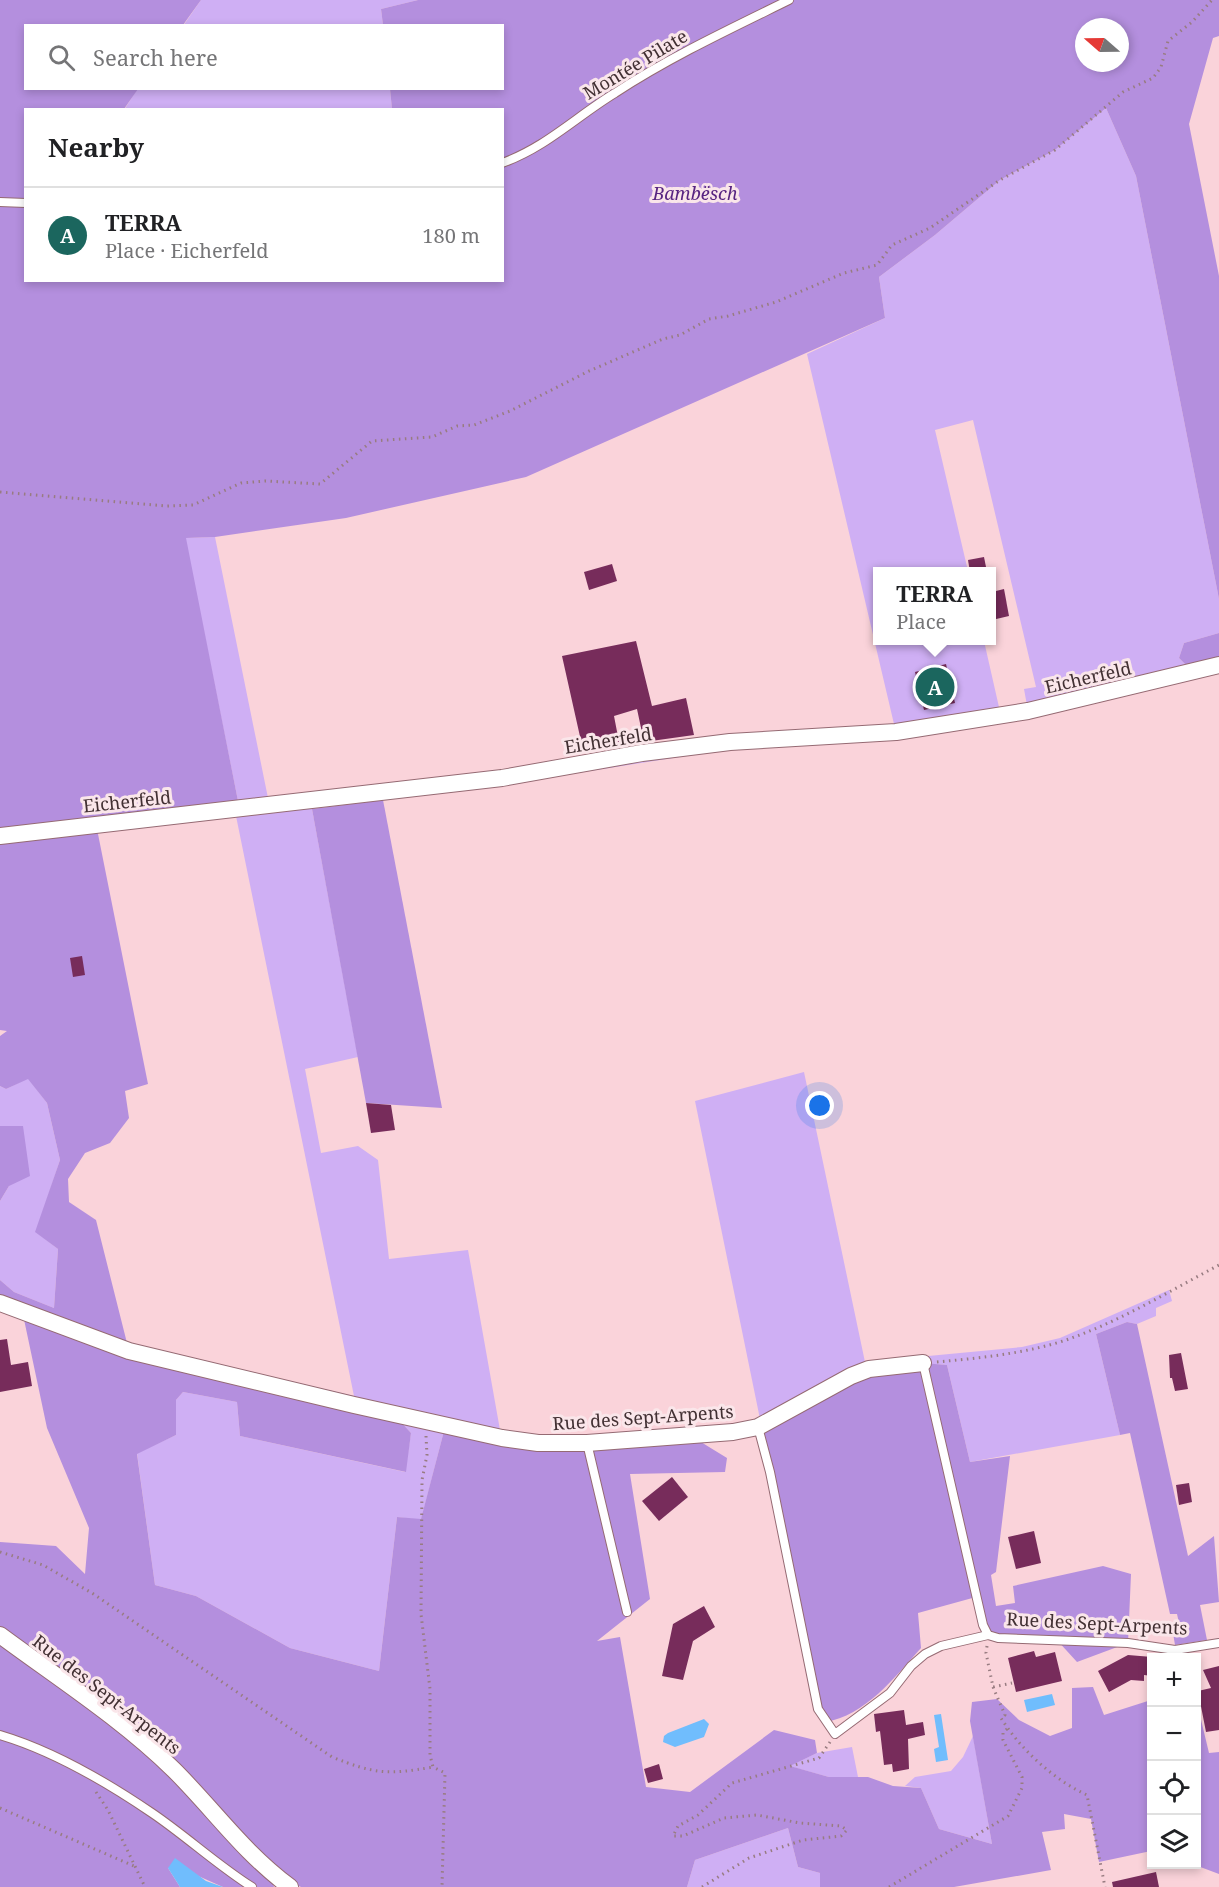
<!DOCTYPE html>
<meta charset="utf-8">
<style>
:root{--surface:#fff;--page:#f6f6f6;--text:#202124;--muted:#757577;--line:#e0e0e0;--accent:#1b665e}
body{margin:0;font-family:"Noto Serif",serif;background:var(--page);color:var(--text)}
.controls{position:absolute;right:18px;bottom:18px;display:grid;overflow:hidden;border-radius:0px;box-shadow:0 3px 9px #0003}
.controls button{width:54px;height:54px;display:grid;place-items:center;padding:0;border:0;border-bottom:2px solid var(--line);background:var(--surface);color:var(--text);font:30px sans-serif}
.compass{position:absolute;left:1075px;top:18px;width:54px;height:54px;border-radius:50%;background:var(--surface);box-shadow:0 3px 9px #0003;rotate:290deg}
.you{position:absolute;left:820px;top:1106px;width:21px;height:21px;margin:-15px;border:4px solid #fff;border-radius:50%;background:#1a73e8;box-shadow:0 0 0 9px #1a73e833}
.badge{display:grid;place-items:center;width:39px;height:39px;border-radius:50%;background:var(--accent);color:#fff;font-size:20px;font-weight:700}
.pin{position:absolute;translate:-50% -50%;border:3px solid #fff;box-shadow:0 2px 6px #0006}
.popup{position:absolute;left:873px;top:567px;width:123px;height:78px;box-sizing:border-box;display:grid;place-content:center;border-radius:0px;background:var(--surface);filter:drop-shadow(0 2px 4px #0005);font-size:20px;white-space:nowrap;color:var(--muted)}
.popup b{font-size:22px;color:var(--text)}
.popup::after{content:'';position:absolute;left:50%;top:100%;margin-left:-12px;border:12px solid transparent;border-top-color:var(--surface)}
.list{margin:0;padding:0;list-style:none}
h2{display:flex;justify-content:space-between;align-items:center;height:78px;margin:0;padding:0 24px;font-size:26px}
h2 small{font-size:20px;font-weight:400;color:var(--muted)}
.list li{display:grid;grid-template-columns:39px 1fr auto;gap:18px;align-items:center;box-sizing:border-box;height:96px;padding:0 24px;border-top:2px solid var(--line)}
.list b{display:block;font-size:22px;white-space:nowrap}
.list p{margin:0;font-size:20px;white-space:nowrap;color:var(--muted)}
.list em{font-size:20px;font-style:normal;color:var(--muted)}
.icon{flex:none;width:33px;height:33px;fill:none;stroke:currentColor;stroke-width:2;stroke-linecap:round;stroke-linejoin:round}
.map{position:relative;flex:none;width:1219px;height:1887px;overflow:hidden}
.search{position:absolute;background:var(--surface);box-shadow:0 3px 9px #0003;left:24px;top:24px;width:480px;height:66px;display:flex;align-items:center;gap:15px;box-sizing:border-box;padding:0 21px;border-radius:0px;color:var(--muted);font-size:22px}
.panel{position:absolute;background:var(--surface);box-shadow:0 3px 9px #0003;left:24px;top:108px;width:480px;height:174px;border-radius:0px}
.map>svg:first-child{display:block}
.green{fill:#cfaff4;fill-rule:evenodd}
.forest{fill:#b48fde;fill-rule:evenodd}
.water{fill:#70bdfd}
.building{fill:#772c5b}
.lines{fill:none;stroke-linecap:round;stroke-linejoin:round}
.lane-casing{stroke:#956a73;stroke-width:10}
.street-casing{stroke:#956a73;stroke-width:18}
.path{stroke:#987c81;stroke-width:3;stroke-dasharray:1.5 4.5;stroke-linecap:butt}
.lane{stroke:#fff;stroke-width:8}
.street{stroke:#fff;stroke-width:16}
.labels{text-anchor:middle;dominant-baseline:central;stroke-width:6;stroke-linejoin:round;paint-order:stroke}
.street-label{font-size:18px;fill:#423033;stroke:#fae6ea}
.park-label{font-size:18px;font-style:italic;fill:#572481;stroke:#fae6ea}
</style>
<div class="map">
<svg width="1219" height="1887" viewBox="0 0 1219 1887">
<rect width="100%" height="100%" fill="#fad3da"/>
<g class="green">
<polygon points="201,0 418,0 381,9 383,25 183,26"/>
<polygon points="138,88 390,89 392,109 124,110"/>
<path d="M1106,108L1136,176L1219,599V633L1184,643L1179,658L1188,667L1219,658V673L1020,720L897,740L724,750L494,786L312,809L358,1057L305,1069L321,1153L358,1146L378,1160L389,1259L468,1250L500,1430C553,1439 603,1435 656,1432C691,1429 726,1428 760,1419L695,1101L804,1072L865,1362L1022,1347L1060,1338L1169,1290L1172,1301L1156,1308V1316L1137,1324L1127,1322L1096,1334L1120,1435L970,1462L947,1365C921,1363 894,1363 869,1369C836,1377 790,1410 759,1427L760,1433C687,1440 612,1452 539,1448C507,1447 475,1438 444,1431L421,1520L397,1517L379,1671L290,1648L196,1596L155,1585L137,1453L176,1435V1400L183,1392L237,1402L240,1436L405,1472L411,1433L400,1421L174,1369L129,1351L127,1344L354,1396L236,816L98,833L95,818L238,801L185,538L215,537L268,798L504,772L506,777L642,753L730,742V734L894,724L807,354L885,318L879,277L935,235L1000,180L1055,150ZM973,420L1036,687L1024,689L1028,711L1001,716L984,641L878,640V572L968,571L935,430Z"/>
<polygon points="28,1078 47,1103 60,1160 36,1232 58,1249 54,1308 14,1292 0,1280 0,1201 9,1186 23,1126 0,1126 0,1086 6,1089"/>
<polygon points="973,1736 992,1844 939,1829 921,1788 905,1786 915,1777 951,1771 963,1757"/>
<polygon points="852,1747 858,1777 829,1777 789,1766 817,1753"/>
<polygon points="788,1828 798,1867 820,1873 820,1887 687,1887 695,1860"/>
</g>
<g class="forest">
<path d="M0,0H201L183,25L26,26V88L138,89L124,109L26,110V280H502V110L392,109L390,89L502,88V26L383,25L381,9L418,0H1219V36L1213,38L1189,124L1219,276V599L1136,176L1106,108L1055,150L1000,180L935,235L879,277L885,318L526,477L346,518L215,537L186,538L238,801L95,819L148,1084L125,1091L129,1118L110,1143L85,1153L68,1179L69,1202L96,1220L129,1351L400,1421L411,1433L406,1472L240,1436L237,1402L183,1392L176,1400V1435L137,1454L155,1585L196,1596L290,1648L379,1671L397,1517L421,1519L444,1431L501,1444L696,1439L727,1458L725,1472L630,1474L650,1599L597,1641L620,1637L646,1787L690,1792L774,1730L815,1740L817,1753L790,1766L829,1777H868L893,1786L921,1788L939,1829L992,1844L970,1721L972,1702L997,1699L1019,1720L1050,1736L1072,1728V1688L1093,1687L1104,1715L1151,1700V1851L1099,1862L1091,1819L1064,1814L1065,1829L1042,1832L1051,1870L954,1887H820V1873L798,1867L788,1828L695,1860L687,1887H301L269,1871L274,1887H223L196,1875L168,1868L180,1887H0V1542L56,1546L85,1574L89,1528L47,1428L22,1310L0,1303V1280L14,1292L54,1308L58,1249L35,1232L60,1160L47,1103L28,1079L6,1089L0,1086V1036L7,1031L0,1030ZM1084,27H1120V63H1084Z"/>
<polygon points="1219,633 1219,658 1188,667 1179,658 1184,643"/>
<polygon points="383,800 442,1108 366,1103 312,809"/>
<polygon points="0,1126 23,1126 30,1176 9,1186 0,1201"/>
<polygon points="1127,1322 1137,1324 1188,1556 1214,1536 1219,1602 1200,1605 1207,1640 1175,1645 1173,1633 1181,1632 1177,1614 1170,1614 1130,1433 1120,1435 1096,1334"/>
<path d="M923,1363L947,1365L970,1462L1010,1456L996,1572L991,1575L996,1606L1015,1603L1013,1586L1103,1566L1131,1574L1128,1643L1077,1662L1056,1639L988,1635L976,1597L918,1613L921,1648C895,1677 865,1716 825,1722L758,1427L851,1376Z"/>
<polygon points="1197,1703 1209,1753 1219,1752 1219,1874 1195,1865"/>
</g>
<g class="water">
<polygon points="1052,1694 1055,1705 1027,1712 1024,1700"/>
<polygon points="941,1714 948,1760 936,1762 934,1749 939,1747 934,1715"/>
<polygon points="704,1719 709,1724 704,1737 675,1747 663,1742 664,1736 668,1733"/>
<polygon points="175,1858 206,1881 223,1887 180,1887 168,1868"/>
</g>
<g class="building">
<polygon points="984,557 987,572 970,572 968,560"/>
<polygon points="612,564 617,581 589,590 584,572"/>
<polygon points="1004,589 1009,616 992,620 992,592"/>
<polygon points="636,641 652,706 686,698 694,735 644,742 637,709 614,716 619,742 583,750 562,656"/>
<polygon points="946,664 955,703 924,710 915,672"/>
<polygon points="82,956 85,975 73,977 70,958"/>
<polygon points="366,1103 391,1105 395,1130 371,1133"/>
<polygon points="7,1339 11,1365 28,1362 32,1386 0,1392 0,1340"/>
<polygon points="1181,1353 1188,1389 1175,1391 1172,1378 1170,1378 1169,1355"/>
<polygon points="672,1477 688,1497 659,1521 642,1501"/>
<polygon points="1189,1483 1192,1502 1179,1505 1176,1485"/>
<polygon points="1034,1531 1041,1563 1016,1569 1008,1537"/>
<polygon points="704,1606 715,1627 693,1641 683,1680 662,1676 673,1624"/>
<polygon points="1034,1651 1036,1657 1055,1652 1062,1681 1016,1692 1008,1658"/>
<polygon points="1128,1655 1152,1657 1152,1676 1144,1675 1144,1681 1131,1680 1109,1692 1098,1671"/>
<polygon points="1219,1666 1219,1730 1206,1732 1198,1691 1211,1688 1203,1670"/>
<polygon points="904,1710 906,1725 923,1722 925,1735 908,1739 909,1769 893,1772 892,1764 884,1765 880,1731 876,1732 874,1714"/>
<polygon points="659,1764 663,1779 648,1783 644,1769"/>
<polygon points="1156,1872 1159,1887 1113,1887 1112,1882"/>
</g>
<g class="lines">
<defs>
<g id="lane">
<path d="M502,163C545,148 577,116 615,93C670,57 730,29 789,0"/>
<polyline points="0,202 26,203"/>
<polyline points="923,1363 983,1625 988,1635 998,1638 1128,1643 1175,1650 1219,1643"/>
<polyline points="758,1427 770,1472 818,1709 835,1734 890,1693 911,1666 925,1654 941,1646 988,1635"/>
<polyline points="587,1443 627,1612"/>
<path d="M0,1735C54,1751 105,1781 152,1813C186,1836 217,1865 252,1887"/>
</g>
<g id="street">
<polyline points="0,836 502,778 642,753 730,742 896,732 1028,711 1219,665"/>
<polyline points="0,1303 129,1351 354,1405 502,1438 538,1443 587,1443 733,1432 758,1427 851,1376 869,1369 923,1363"/>
<path d="M0,1635C58,1678 122,1719 174,1770C215,1811 243,1852 290,1887"/>
</g>
</defs>
<use href="#lane" class="lane-casing"/>
<use href="#street" class="street-casing"/>
<g class="path">
<polyline points="0,492 166,506 193,505 241,483 266,481 320,484 372,441 432,437 457,426 474,425 510,411 589,371 663,339 680,335 709,319 728,316 776,302 844,273 877,265 892,245 930,228 1000,180 1055,150 1123,92 1153,78 1161,67 1168,41 1192,22 1212,0"/>
<path d="M937,1362C979,1358 1022,1354 1063,1341C1117,1323 1168,1292 1219,1265"/>
<polyline points="426,1436 427,1455 422,1480 421,1614 430,1689 430,1755 433,1767 445,1773 442,1887"/>
<path d="M0,1552L43,1565L92,1593L332,1757C375,1774 387,1775 433,1767"/>
<polyline points="987,1646 986,1653 993,1687 1012,1683"/>
<path d="M993,1687L1005,1715L1001,1718C1020,1749 1054,1780 1087,1795L1105,1887"/>
<polyline points="96,1792 108,1810 145,1887"/>
<polyline points="0,1808 134,1866"/>
<polyline points="702,1887 749,1858 803,1840 841,1836 847,1830 841,1826 800,1823 757,1815 724,1818 683,1836 673,1836 678,1826 698,1815 732,1783 819,1758 830,1742"/>
<polyline points="889,1887 1008,1816 1022,1788 1022,1777 1003,1740 1003,1732 1007,1729"/>
</g>
<use href="#lane" class="lane"/>
<use href="#street" class="street"/>
</g>
<g class="labels">
<g class="street-label">
<text transform="translate(635 64) rotate(-31)">Montée Pilate</text>
<text transform="translate(1088 677) rotate(-13)">Eicherfeld</text>
<text transform="translate(608 740) rotate(-9)">Eicherfeld</text>
<text transform="translate(127 801) rotate(-6)">Eicherfeld</text>
<text transform="translate(643 1417) rotate(-4)">Rue des Sept-Arpents</text>
<text transform="translate(1097 1623) rotate(3)">Rue des Sept-Arpents</text>
<text transform="translate(107 1694) rotate(38)">Rue des Sept-Arpents</text>
</g>
<g class="park-label">
<text x="695" y="193">Bambësch</text>
</g>
</g>
</svg>
<div class="controls">
<button>+</button>
<button>−</button>
<button><svg class="icon" aria-label="locate" viewBox="0 0 24 24"><circle cx="12" cy="12" r="6"/><path d="M12 2v4M12 18v4M2 12h4M18 12h4"/></svg></button>
<button><svg class="icon" aria-label="layers" viewBox="0 0 24 24"><path d="M12 4l9 5-9 5-9-5zM3 14l9 5 9-5"/></svg></button>
</div>
<svg class="compass" viewBox="-18 -18 36 36"><path d="M0-13l5 13h-10z" fill="#e53935"/><path d="M0 13l5-13h-10z" fill="#757577"/></svg>
<div class="you"></div>
<div class="pin badge" style="left:935px;top:687px">A</div>
<div class="popup"><b>TERRA</b>Place</div>
<div class="search"><svg class="icon" aria-label="search" viewBox="0 0 24 24"><circle cx="10" cy="10" r="6"/><path d="M15 15l6 6"/></svg>Search here</div>
<section class="panel">
<h2>Nearby<small></small></h2>
<ul class="list">
<li><span class="badge">A</span><div><b>TERRA</b><p>Place · Eicherfeld</p></div><em>180 m</em></li>
</ul>
</section>
</div>
